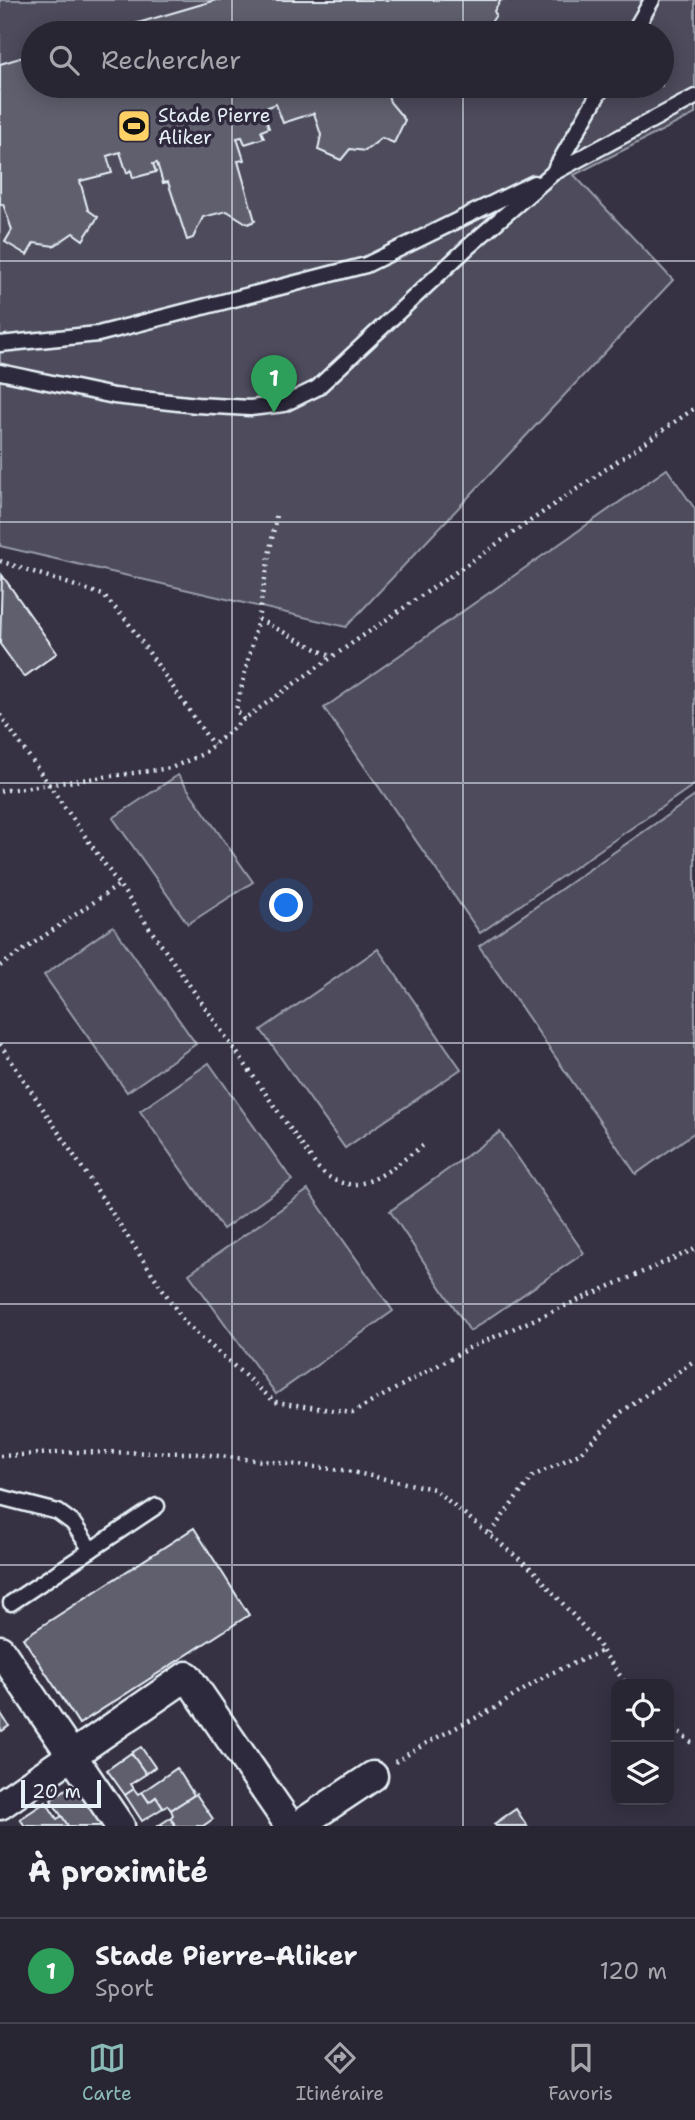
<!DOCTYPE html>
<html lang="fr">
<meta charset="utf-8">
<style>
:root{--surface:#282633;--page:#34323f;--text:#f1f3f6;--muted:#a5a5ac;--line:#44434e;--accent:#8bbbb9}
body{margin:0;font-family:"Shantell Sans",sans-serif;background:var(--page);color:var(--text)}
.controls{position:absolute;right:21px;bottom:21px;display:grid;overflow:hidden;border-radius:14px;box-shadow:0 4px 18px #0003}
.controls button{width:63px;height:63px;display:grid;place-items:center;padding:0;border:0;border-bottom:2px solid var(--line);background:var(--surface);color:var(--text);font:35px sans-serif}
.scale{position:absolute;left:21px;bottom:18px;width:80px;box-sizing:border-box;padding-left:7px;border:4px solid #e8f1f8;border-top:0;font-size:19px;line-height:24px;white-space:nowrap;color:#e8f1f8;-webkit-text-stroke:5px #2f2a3d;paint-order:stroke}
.you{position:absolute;left:287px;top:906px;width:24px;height:24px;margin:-18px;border:5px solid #fff;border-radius:50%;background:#1a73e8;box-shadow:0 0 0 10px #1a73e833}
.badge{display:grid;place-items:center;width:46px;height:46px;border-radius:50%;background:var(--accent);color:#fff;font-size:23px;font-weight:700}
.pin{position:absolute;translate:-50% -58px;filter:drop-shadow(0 2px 4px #0008)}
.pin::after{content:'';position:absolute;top:37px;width:24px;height:21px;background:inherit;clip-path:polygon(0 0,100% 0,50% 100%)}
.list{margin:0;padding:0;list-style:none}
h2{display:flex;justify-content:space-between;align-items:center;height:91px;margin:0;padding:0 28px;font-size:30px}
h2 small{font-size:23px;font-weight:400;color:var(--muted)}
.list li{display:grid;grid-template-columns:46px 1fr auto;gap:21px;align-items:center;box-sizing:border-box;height:105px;padding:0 28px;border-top:2px solid var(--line)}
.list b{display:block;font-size:26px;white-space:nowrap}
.list p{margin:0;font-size:23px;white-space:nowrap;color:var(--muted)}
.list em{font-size:23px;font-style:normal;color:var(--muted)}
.icon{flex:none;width:38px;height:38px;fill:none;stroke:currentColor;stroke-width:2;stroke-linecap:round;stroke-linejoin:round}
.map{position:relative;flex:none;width:695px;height:1826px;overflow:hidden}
.search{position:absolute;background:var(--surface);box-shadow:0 4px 18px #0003;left:21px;right:21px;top:21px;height:77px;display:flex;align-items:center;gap:18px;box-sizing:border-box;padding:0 24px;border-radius:38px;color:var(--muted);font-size:26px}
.sheet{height:196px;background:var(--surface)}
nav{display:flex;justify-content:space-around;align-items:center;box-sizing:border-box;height:98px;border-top:2px solid var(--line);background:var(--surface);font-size:19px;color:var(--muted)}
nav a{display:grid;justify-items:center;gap:4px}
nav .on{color:var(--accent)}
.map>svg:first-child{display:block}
.green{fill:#4d4b5c;stroke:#9a9eaa;stroke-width:2;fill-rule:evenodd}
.building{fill:#605e6e;stroke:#e8f1f8;stroke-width:2}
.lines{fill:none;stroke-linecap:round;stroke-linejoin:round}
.lane-casing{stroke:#e8f1f8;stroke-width:19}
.street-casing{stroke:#e8f1f8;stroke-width:33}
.path{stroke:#e8f1f8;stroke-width:4.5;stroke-dasharray:2 5;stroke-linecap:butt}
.lane{stroke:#2f2a3d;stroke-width:14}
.street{stroke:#2f2a3d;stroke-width:28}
.grid{fill:none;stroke:#e8f1f8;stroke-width:2;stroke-opacity:0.55}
.labels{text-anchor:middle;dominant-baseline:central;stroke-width:7;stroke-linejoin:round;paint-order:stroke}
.poi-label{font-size:19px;fill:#e8f1f8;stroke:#2f2a3d;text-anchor:start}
</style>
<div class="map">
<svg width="695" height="1826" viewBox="0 0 695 1826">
<rect width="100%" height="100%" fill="#363244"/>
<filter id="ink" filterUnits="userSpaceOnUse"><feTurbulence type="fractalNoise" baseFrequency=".0143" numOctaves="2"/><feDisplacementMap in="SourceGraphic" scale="14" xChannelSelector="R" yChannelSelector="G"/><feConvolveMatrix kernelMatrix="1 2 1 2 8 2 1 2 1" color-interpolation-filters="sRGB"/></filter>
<g filter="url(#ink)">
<g class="green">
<path d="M0,0H695V114L574,175L673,280L346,627L0,546ZM33,33H662V86H33Z"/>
<polygon points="667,469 695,509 695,784 480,933 324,708"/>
<polygon points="178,775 253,882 188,924 113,818"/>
<polygon points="695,796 695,1132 636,1174 479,946"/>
<polygon points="113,926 196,1044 127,1092 44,975"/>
<polygon points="378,949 461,1069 345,1148 261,1030"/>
<polygon points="209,1063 292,1180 223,1229 140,1111"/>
<polygon points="500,1132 584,1253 470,1331 390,1211"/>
<polygon points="308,1190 393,1311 276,1394 189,1274"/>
</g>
<g class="building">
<polygon points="216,0 501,0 494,11 496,15 484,33 104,33"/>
<polygon points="33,54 33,86 390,86 386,87 390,102 405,120 394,143 382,138 365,151 350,149 341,160 318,150 321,135 314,113 283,123 276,104 262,109 269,128 261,131 264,138 245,144 242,137 237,138 244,160 238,161 255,221 248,224 227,211 203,217 193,238 187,240 168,182 163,183 157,163 153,164 156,172 133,178 131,170 127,173 120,152 107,156 112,173 80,181 88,210 98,217 83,240 73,233 54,246 34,243 27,255 5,242 12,230 3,204 0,205 0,64"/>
<polygon points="2,575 57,653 24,677 0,644"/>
<polygon points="194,1528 249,1615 79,1724 23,1638"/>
<polygon points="0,1712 9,1726 2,1731 0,1728"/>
<polygon points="141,1747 155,1767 146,1774 131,1753"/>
<polygon points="131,1753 146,1774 131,1784 134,1789 125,1795 107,1770"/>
<polygon points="177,1768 194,1795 171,1810 167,1805 163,1808 156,1797 149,1802 142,1792"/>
<polygon points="77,1781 105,1822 100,1826 68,1826 51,1800"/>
<polygon points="134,1789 138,1794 142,1792 149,1802 156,1797 163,1808 142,1821 125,1795"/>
<polygon points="196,1794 213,1819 203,1826 176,1826 170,1818 173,1815 171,1810"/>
<polygon points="46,1802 57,1819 62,1816 68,1826 25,1826 20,1819"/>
<polygon points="516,1809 527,1826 496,1826 494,1824"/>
<polygon points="170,1818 176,1826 158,1826"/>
</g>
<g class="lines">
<defs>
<g id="lane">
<polyline points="633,33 652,0"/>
<polyline points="555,172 695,97"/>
<polyline points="0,344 98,334 366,265 534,183"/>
<polyline points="0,372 114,396 197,405 250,408 284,404 317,388 468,247 553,173 603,86"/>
<polyline points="0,1497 58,1512 73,1523 91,1550"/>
<polyline points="11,1603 157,1506"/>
</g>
<g id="street">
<polyline points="0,1650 120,1826"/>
<polyline points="0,1805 187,1676 290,1826"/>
<polyline points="298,1826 373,1776"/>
</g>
</defs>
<use href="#lane" class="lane-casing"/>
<use href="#street" class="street-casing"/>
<g class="path">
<polyline points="276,516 258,619 332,657"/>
<polyline points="0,561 103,595 127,621 213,745"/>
<path d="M0,715L317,1167C356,1207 390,1168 425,1144"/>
<polyline points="244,719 236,710 258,619"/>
<polyline points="0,791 171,768 203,754 244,719 332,657 695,408"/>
<polyline points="0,966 119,885"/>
<polyline points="0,1044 185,1323 275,1402 352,1413 469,1348 695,1249"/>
<polyline points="0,1456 76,1452 192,1453 342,1470 434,1489 534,1571 594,1639 626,1684"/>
<polyline points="490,1533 533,1476 579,1454 620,1413 695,1360"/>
<polyline points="669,1723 695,1746"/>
<polyline points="395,1762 428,1742 495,1708 547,1675 602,1651"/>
</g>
<use href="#lane" class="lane"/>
<use href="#street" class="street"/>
</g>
</g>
<path class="grid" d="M232,0V33M463,0V33M232,86V1826M463,86V1826M0,261H695M0,522H695M0,783H695M0,1043H695M0,1304H695M0,1565H695"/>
<defs>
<symbol id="stadium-square" viewBox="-11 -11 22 22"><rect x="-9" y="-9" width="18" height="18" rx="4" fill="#ffd166" stroke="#2f2a3d"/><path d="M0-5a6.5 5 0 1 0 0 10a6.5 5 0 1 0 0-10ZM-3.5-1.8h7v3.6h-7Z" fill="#111"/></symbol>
</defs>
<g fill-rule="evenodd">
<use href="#stadium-square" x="115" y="107" width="38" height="38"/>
</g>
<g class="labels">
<g class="poi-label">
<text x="158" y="115">Stade Pierre<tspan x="158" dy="22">Aliker</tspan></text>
</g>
</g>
</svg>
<div class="controls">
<button><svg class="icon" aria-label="locate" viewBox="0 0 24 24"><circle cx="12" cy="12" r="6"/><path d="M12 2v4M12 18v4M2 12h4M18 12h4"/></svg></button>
<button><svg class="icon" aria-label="layers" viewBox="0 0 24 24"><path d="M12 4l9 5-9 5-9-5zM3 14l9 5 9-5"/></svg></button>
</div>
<div class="scale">20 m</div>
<div class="you"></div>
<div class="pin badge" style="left:274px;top:413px;background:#2e9e5b">1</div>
<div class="search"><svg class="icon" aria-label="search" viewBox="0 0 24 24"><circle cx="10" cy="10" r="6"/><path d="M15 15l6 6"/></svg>Rechercher</div>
</div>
<section class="sheet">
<h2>À proximité<small></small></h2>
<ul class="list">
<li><span class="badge" style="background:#2e9e5b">1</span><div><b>Stade Pierre-Aliker</b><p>Sport</p></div><em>120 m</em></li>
</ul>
</section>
<nav>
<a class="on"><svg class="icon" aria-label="map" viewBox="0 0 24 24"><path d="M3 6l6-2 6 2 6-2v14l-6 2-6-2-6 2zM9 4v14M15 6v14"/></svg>Carte</a>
<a><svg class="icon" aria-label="directions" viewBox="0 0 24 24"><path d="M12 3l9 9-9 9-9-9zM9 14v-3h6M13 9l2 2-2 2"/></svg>Itinéraire</a>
<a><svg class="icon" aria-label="saved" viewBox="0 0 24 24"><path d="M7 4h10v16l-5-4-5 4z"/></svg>Favoris</a>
</nav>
